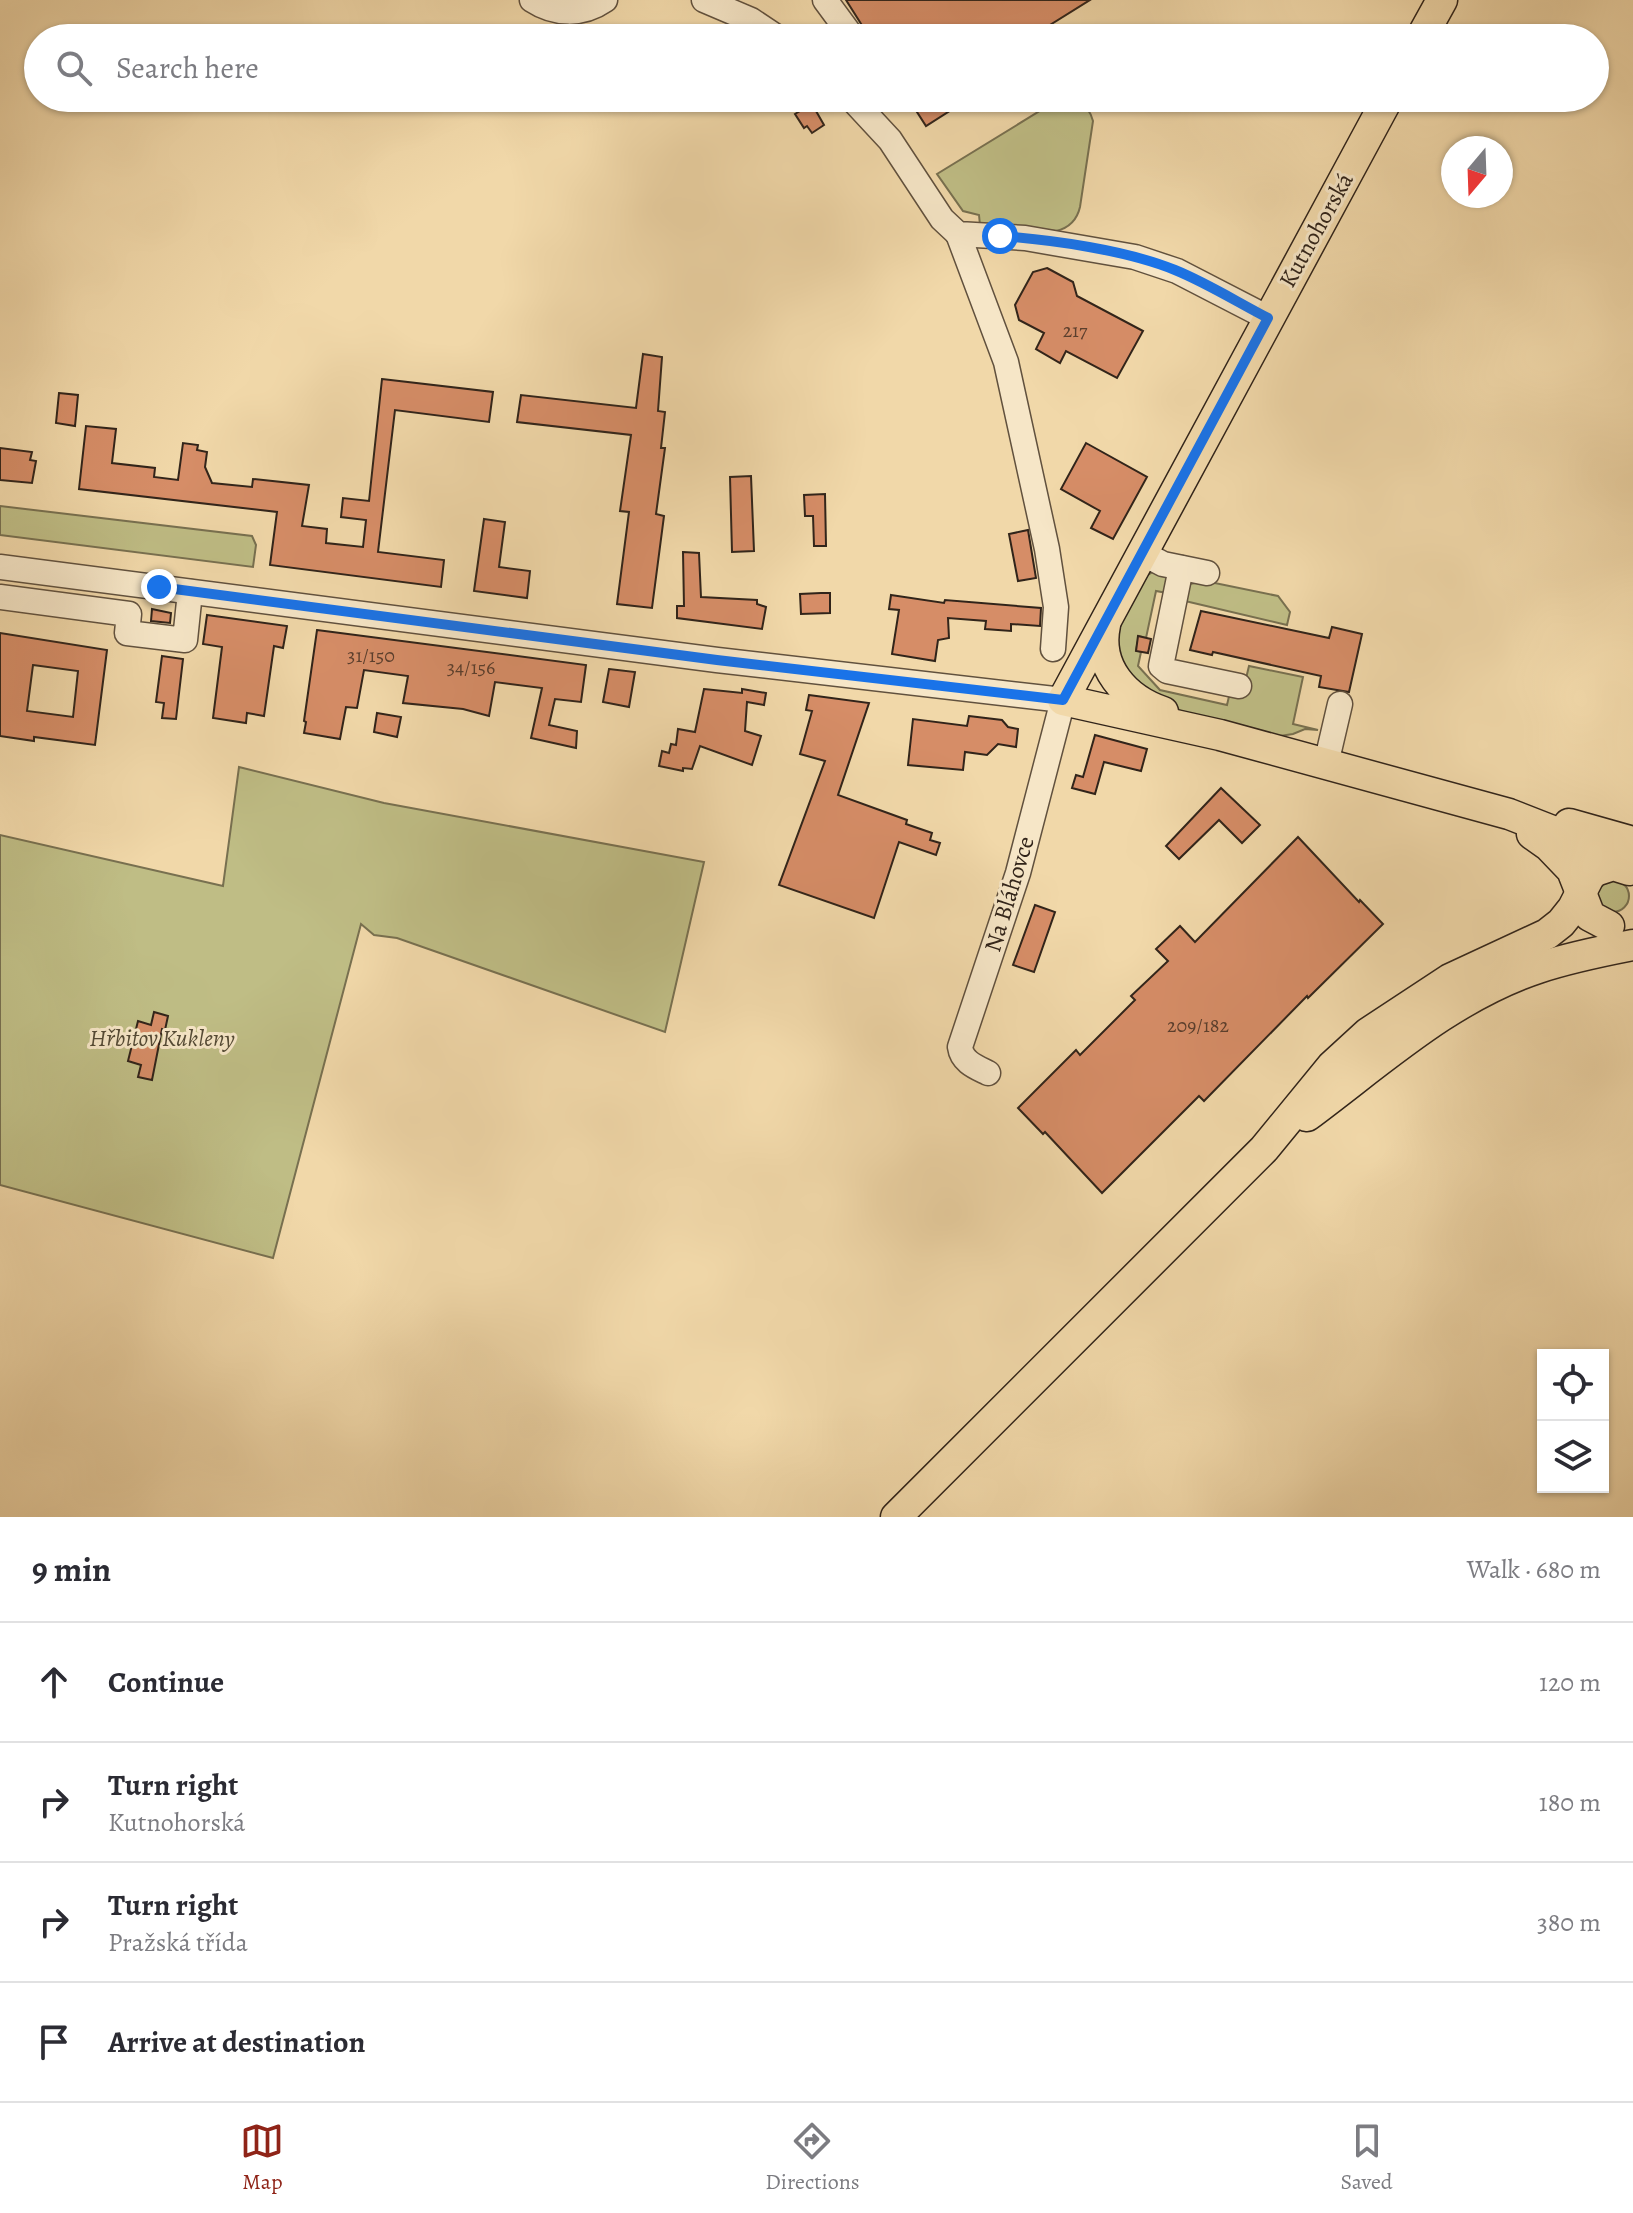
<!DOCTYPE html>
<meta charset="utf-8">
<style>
:root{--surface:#fff;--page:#f2f2f3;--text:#2b2b33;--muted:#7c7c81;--line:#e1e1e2;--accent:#8f2418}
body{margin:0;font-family:Alegreya,serif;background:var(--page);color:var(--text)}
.controls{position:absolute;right:24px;bottom:24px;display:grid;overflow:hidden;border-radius:0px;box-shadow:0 2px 6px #0004}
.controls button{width:72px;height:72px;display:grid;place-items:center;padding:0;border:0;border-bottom:2px solid var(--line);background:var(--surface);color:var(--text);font:40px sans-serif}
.compass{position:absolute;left:1441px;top:136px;width:72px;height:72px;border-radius:50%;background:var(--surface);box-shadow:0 2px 6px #0004;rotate:199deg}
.stop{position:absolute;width:24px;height:24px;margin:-18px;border:6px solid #1a73e8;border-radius:50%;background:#fff}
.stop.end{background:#1a73e8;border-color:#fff;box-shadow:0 2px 8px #0008}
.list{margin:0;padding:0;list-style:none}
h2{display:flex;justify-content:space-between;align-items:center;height:104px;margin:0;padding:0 32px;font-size:34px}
h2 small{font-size:26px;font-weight:400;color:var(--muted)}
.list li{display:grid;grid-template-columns:52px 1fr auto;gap:24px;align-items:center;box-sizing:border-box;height:120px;padding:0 32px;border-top:2px solid var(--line)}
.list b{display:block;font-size:30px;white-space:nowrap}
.list p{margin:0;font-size:26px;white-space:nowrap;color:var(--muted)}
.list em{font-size:26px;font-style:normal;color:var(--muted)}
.icon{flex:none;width:44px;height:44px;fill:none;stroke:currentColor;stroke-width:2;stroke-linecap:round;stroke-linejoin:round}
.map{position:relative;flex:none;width:1633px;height:1517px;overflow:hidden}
.search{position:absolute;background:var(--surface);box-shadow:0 2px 6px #0004;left:24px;right:24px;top:24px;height:88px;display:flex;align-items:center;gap:20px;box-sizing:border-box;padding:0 28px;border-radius:44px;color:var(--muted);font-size:30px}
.sheet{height:584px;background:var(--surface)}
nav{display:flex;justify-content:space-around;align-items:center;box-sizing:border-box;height:112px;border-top:2px solid var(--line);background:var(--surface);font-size:22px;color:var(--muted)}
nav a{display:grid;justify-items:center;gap:4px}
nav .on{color:var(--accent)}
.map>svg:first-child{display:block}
.green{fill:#bfbd85;stroke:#787050;stroke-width:2}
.building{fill:#d68d67;stroke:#31241a;stroke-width:2;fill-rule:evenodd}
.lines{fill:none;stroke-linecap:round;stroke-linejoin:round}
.minor-casing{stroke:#61513e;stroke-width:27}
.major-casing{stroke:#31241a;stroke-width:33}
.minor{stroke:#f6e6c7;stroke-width:24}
.major{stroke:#f1d8a9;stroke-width:30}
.route{stroke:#1a73e8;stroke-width:10}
.labels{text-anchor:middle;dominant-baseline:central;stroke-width:6;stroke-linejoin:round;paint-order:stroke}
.number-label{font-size:20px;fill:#5a3e2d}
.street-label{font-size:24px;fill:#31241a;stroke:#f6e6c7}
.park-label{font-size:24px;font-style:italic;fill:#544a35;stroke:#f6e6c7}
</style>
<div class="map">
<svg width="1633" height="1517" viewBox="0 0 1633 1517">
<rect width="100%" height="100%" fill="#f1d8a9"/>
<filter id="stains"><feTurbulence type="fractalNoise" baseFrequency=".0025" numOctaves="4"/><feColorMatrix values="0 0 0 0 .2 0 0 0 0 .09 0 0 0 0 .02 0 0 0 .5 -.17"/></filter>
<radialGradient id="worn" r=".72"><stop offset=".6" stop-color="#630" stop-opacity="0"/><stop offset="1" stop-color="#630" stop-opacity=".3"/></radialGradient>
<g class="green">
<path d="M1056,101C1074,100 1088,101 1093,121L1080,207C1077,220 1069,228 1056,231L980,225L979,215L963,211L937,174Z"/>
<polygon points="0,506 252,536 256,545 253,567 0,535"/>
<polygon points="1156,570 1167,575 1170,583 1167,593 1156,591 1146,638 1139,636 1136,650 1141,652 1138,666 1160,690 1227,705 1230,692 1242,695 1249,666 1303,677 1293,724 1318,730 1305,729 1293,734 1273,737 1174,709 1131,684 1114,641 1116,631 1143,578"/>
<polygon points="1205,581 1278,596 1290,612 1287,625 1185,601 1190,584"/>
<polygon points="239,767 384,803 704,862 665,1032 397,938 374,935 361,924 273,1258 0,1185 0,835 223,886"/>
<circle cx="1613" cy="896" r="16"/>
</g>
<g class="building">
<polygon points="846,0 1090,0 1029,38 870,38"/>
<polygon points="908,98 970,98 926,126"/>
<polygon points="812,104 824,125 812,133 807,126 804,128 795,114"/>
<polygon points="1047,268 1073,282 1077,296 1143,331 1117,378 1066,351 1060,363 1036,349 1044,333 1019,320 1015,305 1033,272"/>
<polygon points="643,354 662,357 658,411 665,412 661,448 665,448 656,514 664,516 652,608 617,604 629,512 620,511 631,435 517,422 521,395 636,408"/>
<polygon points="382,379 493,392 489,422 395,410 378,552 444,560 441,587 270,565 277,512 79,489 86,426 116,429 112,463 155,468 154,477 178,480 183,443 198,445 197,450 207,452 205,467 212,483 252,487 253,479 309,485 302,526 327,529 326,543 363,547 366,520 341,517 343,498 369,501"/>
<polygon points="59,393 78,395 75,426 56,423"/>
<polygon points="1086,443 1147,477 1113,539 1091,528 1100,511 1061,489"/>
<polygon points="0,448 32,452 30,460 36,461 32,483 0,480"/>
<polygon points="751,476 754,551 732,552 730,477"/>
<polygon points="825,494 826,546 814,546 813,516 805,516 804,495"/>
<polygon points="484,519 505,522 499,567 530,571 527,598 474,591"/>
<polygon points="1028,530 1036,578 1018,581 1009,534"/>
<polygon points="683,552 699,553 701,597 757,600 757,604 766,607 762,629 677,618 677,606 684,606"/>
<polygon points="821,593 830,593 830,613 801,614 800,594"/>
<polygon points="891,595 944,603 945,600 1041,608 1040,626 1011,624 1011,631 985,629 986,621 948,618 949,638 938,640 935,661 892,654 899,610 889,609"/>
<polygon points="152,609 171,613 170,623 151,621"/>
<polygon points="1201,611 1329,638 1332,627 1362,634 1349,692 1319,687 1321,676 1213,652 1212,655 1190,650"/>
<polygon points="207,615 287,626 283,648 274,646 264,716 247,713 246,723 213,718 222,647 203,644"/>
<polygon points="317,630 586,665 581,702 555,699 549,725 577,731 576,748 531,738 542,688 495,682 489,716 463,709 403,703 408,676 364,670 357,708 346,707 340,739 304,733 306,722 304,721"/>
<path d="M0,633L107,650L95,745L34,737V741L0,736ZM33,665L78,671L73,717L27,711Z"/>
<polygon points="1138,636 1151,639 1148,653 1136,651"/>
<polygon points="162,656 183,659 176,719 162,718 164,703 156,702"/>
<polygon points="609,669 635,672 629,707 603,702"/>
<polygon points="704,689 742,693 742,689 766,693 764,705 747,702 745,731 761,736 752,765 700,746 692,769 683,768 683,771 659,766 662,751 669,753 671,744 676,745 678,729 695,732"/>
<polygon points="809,695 869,703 838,795 907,820 906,824 932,833 930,840 940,843 936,855 899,842 874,918 779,885 825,761 800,754 812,711 806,710"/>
<polygon points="377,713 401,717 397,737 374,732"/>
<polygon points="969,716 1002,720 1008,727 1018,729 1016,747 998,744 987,755 965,752 963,770 908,765 913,719 967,726"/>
<polygon points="1095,735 1147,749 1141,771 1104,762 1095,794 1072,788 1076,775 1083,777"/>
<polygon points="1221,788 1260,825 1242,843 1219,820 1179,859 1166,846"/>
<polygon points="1298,837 1359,902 1360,900 1383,924 1308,998 1307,996 1204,1101 1199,1096 1102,1193 1045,1132 1043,1134 1018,1108 1076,1050 1080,1055 1135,1000 1131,996 1168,961 1156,949 1180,926 1195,942"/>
<polygon points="1035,905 1055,912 1034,972 1013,965"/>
<polygon points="154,1012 168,1016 165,1030 162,1029 152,1080 138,1077 141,1065 128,1061 138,1021 151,1025"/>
</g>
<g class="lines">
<defs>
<g id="minor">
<path d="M532,0C555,15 582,16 605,0"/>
<polyline points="704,0 751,20 778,38"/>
<polyline points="825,0 853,38"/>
<polyline points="851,98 890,140 942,219 958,234 1025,238 1135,257 1177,271 1268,318"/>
<polyline points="958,234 1006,362 1047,549 1056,607 1053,649"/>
<polyline points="1142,553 1163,564 1207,573"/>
<path d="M0,567L717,660L1063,700L1018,873L960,1047C962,1062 976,1067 988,1073"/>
<polyline points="1181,568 1161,666 1167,671 1239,686"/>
<polyline points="0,597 129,614 127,633 185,640 190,592"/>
<polyline points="1326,764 1340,704"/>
</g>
<g id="major">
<polyline points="1421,38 1442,0"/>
<polyline points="1388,98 1063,700 1220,735 1509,814 1555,832 1623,867"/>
<path d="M1105,625C1096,667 1125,699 1163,712"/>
<polyline points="1569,824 1633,842"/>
<polyline points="1532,834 1549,846 1572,870 1590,916 1609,926"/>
<path d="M1307,1116C1380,1062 1450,997 1538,968C1568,958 1602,951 1633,945"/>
<polyline points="896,1517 1264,1149 1332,1066 1368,1033 1450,979 1547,934 1561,923 1573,908 1589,877 1595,871 1613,865 1629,870"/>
</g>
</defs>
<use href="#minor" class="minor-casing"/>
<use href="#major" class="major-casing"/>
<use href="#minor" class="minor"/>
<use href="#major" class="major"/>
</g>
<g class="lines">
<path class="route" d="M159,587L717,660L1063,700L1268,318C1237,302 1207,283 1175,270C1126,250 1053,240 1000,236"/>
</g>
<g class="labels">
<g class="number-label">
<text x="1075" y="330">217</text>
<text x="371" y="655">31/150</text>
<text x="471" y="667">34/156</text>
<text x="1198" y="1025">209/182</text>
</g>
<g class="street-label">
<text transform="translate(1316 230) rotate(-61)">Kutnohorská</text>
<text transform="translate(1009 894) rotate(-73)">Na Bláhovce</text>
</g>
<g class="park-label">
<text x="162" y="1038">Hřbitov Kukleny</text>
</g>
</g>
<rect width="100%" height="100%" filter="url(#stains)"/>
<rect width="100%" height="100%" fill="url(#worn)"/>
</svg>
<div class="controls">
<button><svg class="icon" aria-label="locate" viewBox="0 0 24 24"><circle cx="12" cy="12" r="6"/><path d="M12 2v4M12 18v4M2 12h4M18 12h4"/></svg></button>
<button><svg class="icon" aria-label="layers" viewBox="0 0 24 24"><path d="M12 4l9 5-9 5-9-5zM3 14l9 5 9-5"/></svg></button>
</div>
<svg class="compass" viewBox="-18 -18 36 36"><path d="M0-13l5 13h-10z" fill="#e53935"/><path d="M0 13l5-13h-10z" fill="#7c7c81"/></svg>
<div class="stop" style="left:1000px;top:236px"></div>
<div class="stop end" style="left:159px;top:587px"></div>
<div class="search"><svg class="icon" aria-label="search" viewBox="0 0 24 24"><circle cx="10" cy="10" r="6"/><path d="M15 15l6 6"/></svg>Search here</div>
</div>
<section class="sheet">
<h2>9 min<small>Walk · 680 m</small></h2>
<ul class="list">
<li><svg class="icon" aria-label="ahead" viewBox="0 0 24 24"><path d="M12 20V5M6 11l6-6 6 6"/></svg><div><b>Continue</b></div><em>120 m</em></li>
<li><svg class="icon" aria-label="right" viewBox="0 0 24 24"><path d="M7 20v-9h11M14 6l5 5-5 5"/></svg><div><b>Turn right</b><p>Kutnohorská</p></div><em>180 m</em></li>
<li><svg class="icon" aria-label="right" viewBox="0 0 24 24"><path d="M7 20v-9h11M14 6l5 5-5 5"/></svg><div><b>Turn right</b><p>Pražská třída</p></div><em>380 m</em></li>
<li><svg class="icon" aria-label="arrive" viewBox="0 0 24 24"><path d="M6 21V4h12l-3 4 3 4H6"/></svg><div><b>Arrive at destination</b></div></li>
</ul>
</section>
<nav>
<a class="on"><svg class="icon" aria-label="map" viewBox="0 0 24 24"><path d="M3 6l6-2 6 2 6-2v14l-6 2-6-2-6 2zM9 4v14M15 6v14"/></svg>Map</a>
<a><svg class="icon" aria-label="directions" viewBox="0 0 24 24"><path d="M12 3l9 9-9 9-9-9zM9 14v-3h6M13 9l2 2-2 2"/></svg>Directions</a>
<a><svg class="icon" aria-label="saved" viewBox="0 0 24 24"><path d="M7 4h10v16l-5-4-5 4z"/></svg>Saved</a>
</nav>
